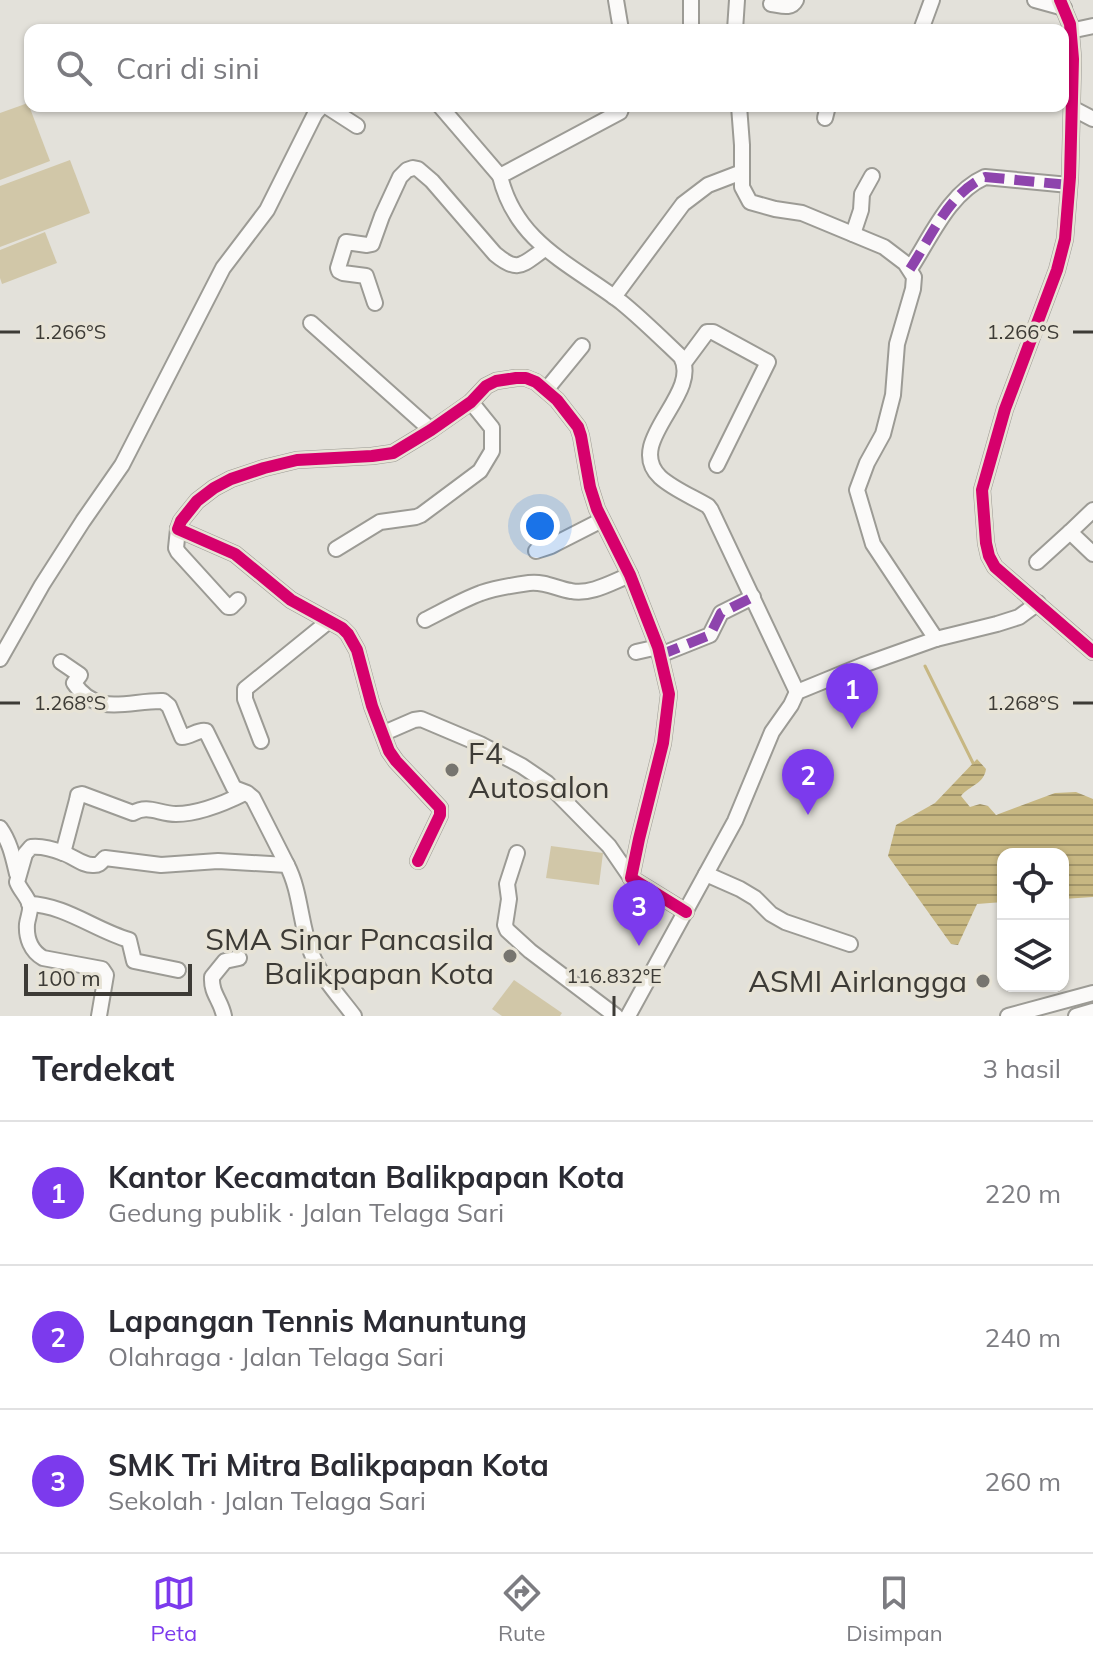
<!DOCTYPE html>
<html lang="id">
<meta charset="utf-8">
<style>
:root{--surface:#fff;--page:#f7f7f7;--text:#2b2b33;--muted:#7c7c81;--line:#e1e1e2;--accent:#7c3aed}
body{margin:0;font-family:Mulish,sans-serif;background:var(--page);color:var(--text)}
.controls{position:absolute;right:24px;bottom:24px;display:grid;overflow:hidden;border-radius:16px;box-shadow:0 2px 6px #0004}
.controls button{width:72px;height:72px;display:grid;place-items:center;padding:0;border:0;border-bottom:2px solid var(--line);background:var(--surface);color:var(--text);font:40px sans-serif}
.scale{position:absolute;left:24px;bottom:20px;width:168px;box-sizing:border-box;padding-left:8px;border:4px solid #3d3b36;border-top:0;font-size:22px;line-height:28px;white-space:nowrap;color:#3d3b36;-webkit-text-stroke:6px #e7e3d6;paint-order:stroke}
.you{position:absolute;left:540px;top:526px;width:28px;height:28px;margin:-20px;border:6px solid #fff;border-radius:50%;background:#1a73e8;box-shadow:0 0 0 12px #1a73e833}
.badge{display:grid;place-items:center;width:52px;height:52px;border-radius:50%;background:var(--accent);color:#fff;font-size:26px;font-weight:700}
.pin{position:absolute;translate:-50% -66px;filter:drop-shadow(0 2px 4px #0008)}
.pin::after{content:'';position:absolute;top:42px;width:28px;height:24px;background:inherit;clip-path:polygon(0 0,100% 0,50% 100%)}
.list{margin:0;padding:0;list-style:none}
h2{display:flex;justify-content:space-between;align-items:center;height:104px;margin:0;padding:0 32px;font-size:34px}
h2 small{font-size:26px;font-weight:400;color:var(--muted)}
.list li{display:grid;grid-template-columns:52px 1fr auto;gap:24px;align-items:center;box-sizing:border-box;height:144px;padding:0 32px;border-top:2px solid var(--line)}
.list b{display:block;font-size:30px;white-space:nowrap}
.list p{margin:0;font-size:26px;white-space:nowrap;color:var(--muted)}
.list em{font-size:26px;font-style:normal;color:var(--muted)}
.icon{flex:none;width:44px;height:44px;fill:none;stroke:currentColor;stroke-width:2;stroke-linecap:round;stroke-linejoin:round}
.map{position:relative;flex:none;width:1093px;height:1016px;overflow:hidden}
.search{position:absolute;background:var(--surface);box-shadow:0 2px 6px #0004;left:24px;right:24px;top:24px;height:88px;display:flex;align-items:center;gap:20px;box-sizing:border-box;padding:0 28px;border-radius:16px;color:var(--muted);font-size:30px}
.sheet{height:536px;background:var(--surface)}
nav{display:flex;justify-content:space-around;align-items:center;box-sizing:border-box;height:112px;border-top:2px solid var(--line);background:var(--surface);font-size:22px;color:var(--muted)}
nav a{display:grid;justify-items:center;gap:4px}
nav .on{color:var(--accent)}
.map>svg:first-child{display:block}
.pitch{fill:#d1c7a8}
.water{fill:url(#water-rules)}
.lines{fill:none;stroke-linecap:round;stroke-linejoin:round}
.stream{stroke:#c7b782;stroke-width:3}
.minor-casing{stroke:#9c9b95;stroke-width:18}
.minor{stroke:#fbfaf9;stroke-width:14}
.quiet{stroke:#8e44ad;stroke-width:10;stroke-dasharray:20 10;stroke-linecap:butt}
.cycleway-casing{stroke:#e7e3d6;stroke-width:17}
.cycleway{stroke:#d6006c;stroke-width:12}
.ticks{fill:none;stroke:#3d3b36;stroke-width:3}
.poi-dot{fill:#77756f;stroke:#e7e3d6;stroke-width:3}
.labels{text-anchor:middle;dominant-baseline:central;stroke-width:7;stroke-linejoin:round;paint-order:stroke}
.poi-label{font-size:30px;fill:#3d3b36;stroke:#e7e3d6;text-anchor:end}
.ticks-label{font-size:20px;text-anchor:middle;fill:#3d3b36;stroke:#e7e3d6;stroke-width:7;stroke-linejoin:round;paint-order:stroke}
</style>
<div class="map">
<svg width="1093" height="1016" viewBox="0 0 1093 1016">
<defs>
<pattern id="water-rules" width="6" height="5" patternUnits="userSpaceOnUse" patternTransform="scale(2)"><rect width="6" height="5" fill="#c7b782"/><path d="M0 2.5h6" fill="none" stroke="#a3966b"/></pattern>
</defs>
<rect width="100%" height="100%" fill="#e3e1da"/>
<g class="pitch">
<polygon points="28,103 50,161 0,180 0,113"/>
<polygon points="70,160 90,213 0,247 0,186"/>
<polygon points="45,232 57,263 2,284 0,278 0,250"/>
<polygon points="551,846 603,853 599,885 546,878"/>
<polygon points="514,980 562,1013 560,1016 502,1016 492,1009"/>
</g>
<path class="water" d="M977,759L986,769C984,784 970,785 961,796L970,807L980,804L988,806L996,815L1055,793L1076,792L1093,799V897L1063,899V854H1003V902L977,904L958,945L951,944L888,856L896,825L935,803Z"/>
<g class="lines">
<polyline class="stream" points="925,666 973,763"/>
<defs>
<g id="minor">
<polyline points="616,0 621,30"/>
<polyline points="1035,0 1064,8"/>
<polyline points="1060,0 1070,24 1073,59 1070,177 1065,239 1057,270 1005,409 982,490 986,543 989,556 995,567 1093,652"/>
<path d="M771,4C780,5 791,10 796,0"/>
<polyline points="691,30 691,0"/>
<polyline points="735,30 737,0"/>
<polyline points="921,30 932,0"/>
<polyline points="1070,31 1093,26"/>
<polyline points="440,106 500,176"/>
<path d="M622,106L620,112L500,176C516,243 571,264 621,302C642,319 661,338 681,357C702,394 623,442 660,477C673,489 693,497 708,506L711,510L797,692"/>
<polyline points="739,106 742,145 742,187 750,202 775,209 802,213 884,247 905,263 914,277 913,289 897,344 893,395 883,434 867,463 857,490 873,544 936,639"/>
<polyline points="1072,108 1093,119"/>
<polyline points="825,118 828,106"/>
<polyline points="853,234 861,210 862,194 872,176"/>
<path d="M910,269C931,237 949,193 985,177L1069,185"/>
<polyline points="614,297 683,204 708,185 742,172"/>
<path d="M375,303L366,276L343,273L339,271L338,268L346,242L367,245L372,244L382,216L400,177L407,170L413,168L418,169L432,181L495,254C519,274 522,264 545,249"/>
<polyline points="311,323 431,430"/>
<polyline points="684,363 707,332 713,332 768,362 717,465"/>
<polyline points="546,390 582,346"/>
<polyline points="1093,510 1070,532 1093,554"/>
<polyline points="178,529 176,548 178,552 228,607 231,607 238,600"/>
<polyline points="336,549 380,522 416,517 421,515 480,471 492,451 492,428 471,402"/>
<polyline points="536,551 551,546 602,520"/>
<polyline points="1037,562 1070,532"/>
<path d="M425,620C443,611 462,600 481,593C496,588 514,585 529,583C545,581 557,589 571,591C591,595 612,582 630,575"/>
<polyline points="636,652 658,647"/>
<polyline points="660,655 710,635 721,613 753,597"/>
<polyline points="0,659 42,585 83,521 122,465 223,268 267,210 315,114 321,107 326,106 357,126"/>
<path d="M61,662L80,675L74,683C97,718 130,700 163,701L169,706L182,737C191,737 198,729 206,731L234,788L247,793L253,798L287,865"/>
<polyline points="384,733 414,720 421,719 480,744 522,766 547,783 609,846 631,878"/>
<polyline points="261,741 245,699 245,689 329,621"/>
<path d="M0,828C10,842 13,857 17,874"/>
<path d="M63,853L77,800L78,795L82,794L133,813C148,804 159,814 176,814C198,814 225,803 245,793"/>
<polyline points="517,853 507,884 509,899 505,925 507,930 530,951 616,1016"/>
<polyline points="418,861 440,815 440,808 396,761 389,751 372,706 357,650 348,634 342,628 291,600 235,554 178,529 181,521 197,501 214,488 231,479 264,468 297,460 372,456 393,453 431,430 471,402 486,386 496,381 516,378 526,378 536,382 557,400 578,427 581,436 590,487 597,509 630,575 658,647 669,694 663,743 639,839 631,878 686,912"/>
<polyline points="706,874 740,889 755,898 771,914 785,922 850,944"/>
<path d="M29,904C65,905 95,930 129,940L134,961L178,970"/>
<path d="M99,1016L106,975L102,969L43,958C31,951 26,938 27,924C28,917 31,911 30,905C27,896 20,890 17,882L25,854L31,847C41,846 53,849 63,853C73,856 83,866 94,865C100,865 101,862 105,858L161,865L218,861L287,865C301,892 300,924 311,952C320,976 339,996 354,1016"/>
<path d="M224,1016C221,1000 211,994 212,977L225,961L239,958"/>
<polyline points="628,1016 735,821 772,732 791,705 797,692 863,665 936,639 997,624 1019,617 1038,603"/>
<polyline points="1008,1016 1093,993"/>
<polyline points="1076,1016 1093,1011"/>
</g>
</defs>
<use href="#minor" class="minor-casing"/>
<use href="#minor" class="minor"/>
<g class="quiet">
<path d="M910,269C931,237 949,193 985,177L1069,185"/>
<polyline points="660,655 710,635 721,613 753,597"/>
</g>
<defs>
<g id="cycleway">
<polyline points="1060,0 1070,24 1073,59 1070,177 1065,239 1057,270 1005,409 982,490 986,543 989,556 995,567 1093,652"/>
<polyline points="418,861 440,815 440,808 396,761 389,751 372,706 357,650 348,634 342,628 291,600 235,554 178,529 181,521 197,501 214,488 231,479 264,468 297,460 372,456 393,453 431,430 471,402 486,386 496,381 516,378 526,378 536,382 557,400 578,427 581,436 590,487 597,509 630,575 658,647 669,694 663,743 639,839 631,878 686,912"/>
</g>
</defs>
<use href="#cycleway" class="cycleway-casing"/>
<use href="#cycleway" class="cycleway"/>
</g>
<path class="ticks" d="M0,332H20M1073,332H1093M0,703H20M1073,703H1093M614,996V1016"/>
<g class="poi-dot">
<circle cx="452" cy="770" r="8"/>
<circle cx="510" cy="956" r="8"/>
<circle cx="983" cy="981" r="8"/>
</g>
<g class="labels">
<g class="poi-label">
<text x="468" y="753" text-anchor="start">F4<tspan x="468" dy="34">Autosalon</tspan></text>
<text x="494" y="939">SMA Sinar Pancasila<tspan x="494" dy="34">Balikpapan Kota</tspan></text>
<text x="967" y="981">ASMI Airlangga</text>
</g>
</g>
<g class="ticks-label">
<text x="70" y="339">1.266°S</text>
<text x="1023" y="339">1.266°S</text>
<text x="70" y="710">1.268°S</text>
<text x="1023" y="710">1.268°S</text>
<text x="614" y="983">116.832°E</text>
</g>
</svg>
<div class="controls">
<button><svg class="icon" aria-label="locate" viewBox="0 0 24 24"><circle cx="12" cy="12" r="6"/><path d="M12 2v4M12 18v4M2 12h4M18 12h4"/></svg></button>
<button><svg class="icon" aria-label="layers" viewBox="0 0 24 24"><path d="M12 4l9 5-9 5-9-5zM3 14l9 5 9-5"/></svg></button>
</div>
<div class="scale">100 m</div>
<div class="you"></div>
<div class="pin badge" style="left:852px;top:729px">1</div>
<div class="pin badge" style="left:808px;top:815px">2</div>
<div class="pin badge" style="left:639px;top:946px">3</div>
<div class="search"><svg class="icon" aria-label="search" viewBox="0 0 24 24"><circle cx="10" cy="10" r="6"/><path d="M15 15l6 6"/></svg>Cari di sini</div>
</div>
<section class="sheet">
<h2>Terdekat<small>3 hasil</small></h2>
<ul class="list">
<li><span class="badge">1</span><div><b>Kantor Kecamatan Balikpapan Kota</b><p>Gedung publik · Jalan Telaga Sari</p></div><em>220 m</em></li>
<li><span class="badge">2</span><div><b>Lapangan Tennis Manuntung</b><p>Olahraga · Jalan Telaga Sari</p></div><em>240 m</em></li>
<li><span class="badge">3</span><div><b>SMK Tri Mitra Balikpapan Kota</b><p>Sekolah · Jalan Telaga Sari</p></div><em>260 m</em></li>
</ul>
</section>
<nav>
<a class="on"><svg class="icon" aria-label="map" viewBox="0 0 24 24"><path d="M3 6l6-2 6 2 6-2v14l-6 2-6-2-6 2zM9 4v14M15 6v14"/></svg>Peta</a>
<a><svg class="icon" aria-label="directions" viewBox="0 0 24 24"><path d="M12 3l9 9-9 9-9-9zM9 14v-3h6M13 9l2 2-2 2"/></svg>Rute</a>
<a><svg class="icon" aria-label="saved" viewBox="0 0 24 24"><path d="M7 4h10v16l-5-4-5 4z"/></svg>Disimpan</a>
</nav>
